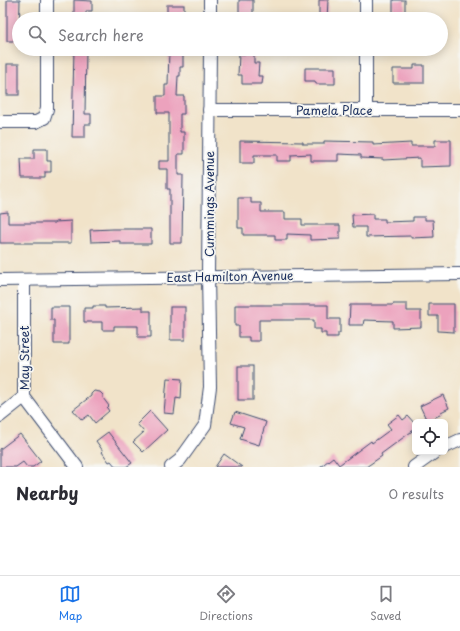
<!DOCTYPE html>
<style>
:root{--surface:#fff;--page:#f2f2f3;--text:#2b2b33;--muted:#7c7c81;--line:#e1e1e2;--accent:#1a73e8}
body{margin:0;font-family:"Playpen Sans",sans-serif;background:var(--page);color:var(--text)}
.controls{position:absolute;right:12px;bottom:12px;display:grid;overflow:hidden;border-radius:6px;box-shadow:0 2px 10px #0003}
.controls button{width:36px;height:36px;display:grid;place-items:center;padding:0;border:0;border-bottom:1px solid var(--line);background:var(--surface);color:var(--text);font:20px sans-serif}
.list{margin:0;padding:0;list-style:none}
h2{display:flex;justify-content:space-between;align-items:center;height:52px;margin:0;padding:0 16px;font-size:17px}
h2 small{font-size:13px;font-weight:400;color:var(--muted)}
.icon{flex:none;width:22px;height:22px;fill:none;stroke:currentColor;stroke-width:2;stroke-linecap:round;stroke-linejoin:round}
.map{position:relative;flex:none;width:460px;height:467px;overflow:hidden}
.search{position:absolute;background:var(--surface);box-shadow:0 2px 10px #0003;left:12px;right:12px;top:12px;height:44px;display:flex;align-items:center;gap:10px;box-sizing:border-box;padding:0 14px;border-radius:22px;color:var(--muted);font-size:15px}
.sheet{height:108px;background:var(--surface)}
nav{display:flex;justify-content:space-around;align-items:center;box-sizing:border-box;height:56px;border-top:1px solid var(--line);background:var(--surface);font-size:11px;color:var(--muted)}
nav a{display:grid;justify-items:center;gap:2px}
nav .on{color:var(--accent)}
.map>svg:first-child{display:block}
.building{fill:#eca2bd}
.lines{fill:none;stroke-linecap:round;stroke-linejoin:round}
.minor-casing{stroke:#3b4a6e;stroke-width:14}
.minor{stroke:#fff;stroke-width:12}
.labels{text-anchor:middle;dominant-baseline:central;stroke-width:3.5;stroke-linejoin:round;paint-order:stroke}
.street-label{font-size:12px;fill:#1b2f5e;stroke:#f6f6f2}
</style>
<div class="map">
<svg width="460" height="467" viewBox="0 0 460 467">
<rect width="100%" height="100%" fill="#f6f6f2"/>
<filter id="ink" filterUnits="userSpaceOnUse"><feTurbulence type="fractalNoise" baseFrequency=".025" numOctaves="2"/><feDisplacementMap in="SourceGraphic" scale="8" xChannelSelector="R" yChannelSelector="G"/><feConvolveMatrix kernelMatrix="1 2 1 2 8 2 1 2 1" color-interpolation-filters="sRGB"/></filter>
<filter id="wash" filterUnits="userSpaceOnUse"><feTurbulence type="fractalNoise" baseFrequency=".012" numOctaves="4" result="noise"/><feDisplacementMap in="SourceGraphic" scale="16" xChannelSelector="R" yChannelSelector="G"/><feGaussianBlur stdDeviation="0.9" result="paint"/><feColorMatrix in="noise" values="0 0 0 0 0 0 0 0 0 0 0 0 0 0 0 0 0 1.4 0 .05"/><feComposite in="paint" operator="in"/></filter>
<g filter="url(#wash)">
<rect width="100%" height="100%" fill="#f1e3c9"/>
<g id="blocks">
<g class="building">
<polygon points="7,0 20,0 19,41 7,41"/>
<polygon points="74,0 92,1 92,11 86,11 86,18 74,18"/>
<rect x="239" y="0" width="14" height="19"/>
<polygon points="319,0 328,0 327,19 319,19"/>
<rect x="393" y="0" width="12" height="19"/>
<rect x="167" y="5" width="17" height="14"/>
<polygon points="74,49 86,49 85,114 91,114 91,124 85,124 85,137 72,137"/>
<polygon points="169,49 183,49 183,67 180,67 180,76 178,76 177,96 184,96 184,114 180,114 180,132 184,132 184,154 178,154 178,175 183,175 182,243 170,243 170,189 167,189 167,169 159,169 159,161 169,161 169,113 157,113 157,96 165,96 165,85 168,85"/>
<polygon points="239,54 254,54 254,63 259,63 258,76 263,76 262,84 242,84 242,75 238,75"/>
<rect x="7" y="64" width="12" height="31"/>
<polygon points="414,65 424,65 424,83 393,83 393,69 414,69"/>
<polygon points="305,68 335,68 335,84 316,84 315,81 305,81"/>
<polygon points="435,140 451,140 451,166 420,167 420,158 383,160 383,159 361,158 361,155 338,154 338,161 311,161 311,154 291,155 291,161 277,161 277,155 254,155 254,163 240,163 240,141 303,142 303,144 324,144 324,141 373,142 373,145 411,143 411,146 435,146"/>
<polygon points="34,149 47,149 47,161 51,161 51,172 45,172 45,178 22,178 21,159 34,159"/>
<polygon points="238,198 251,198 251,203 261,203 261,212 285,212 285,219 302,219 302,225 340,225 340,239 310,240 310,235 287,234 287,240 275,240 275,235 243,235 243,228 238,228"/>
<polygon points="8,212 8,223 55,223 55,222 71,221 71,243 0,243 0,213"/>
<polygon points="373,214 373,219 385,219 385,222 413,221 413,217 425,217 425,220 433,220 434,237 411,238 411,236 366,237 366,227 353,227 352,215"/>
<polygon points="113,229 151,229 151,244 120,244 120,241 91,242 90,230"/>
<polygon points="393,304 407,304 407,311 421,311 421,327 393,328 393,321 364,320 363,325 349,325 350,305 393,305"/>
<polygon points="429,304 454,304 454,332 438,331 438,316 429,316"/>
<polygon points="235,305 328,305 328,319 340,319 340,333 338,333 338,337 326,337 326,333 321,333 321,329 314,329 314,320 259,320 259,341 249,341 249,337 239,337 239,326 235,326"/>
<polygon points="93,306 105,306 105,308 143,307 143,311 151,311 151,337 138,337 138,326 114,326 114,330 102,330 102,322 84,322 84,308 93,308"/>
<polygon points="51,307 69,307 69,344 54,344 54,320 51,320"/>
<rect x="170" y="307" width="15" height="33"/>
<rect x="238" y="366" width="15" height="34"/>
<polygon points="167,378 182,379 181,399 176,398 174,414 164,413"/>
<polygon points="94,391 100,392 103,395 103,398 109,406 107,408 109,411 95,423 89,415 82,420 73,410 91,396 91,394"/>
<polygon points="443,395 449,408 441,412 442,414 427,421 420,406"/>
<polygon points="150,411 167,430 143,452 133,442 144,432 137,424"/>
<polygon points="235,412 266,422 259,445 240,439 244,427 231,423"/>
<polygon points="399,415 403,420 408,416 415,424 415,429 381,454 382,456 366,467 320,467 333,457 339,465 371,441 372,443 391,429 387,424"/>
<polygon points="108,432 132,463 126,467 116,467 111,461 109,462 102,452 103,451 96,441"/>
<polygon points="20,434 41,461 33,467 27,467 23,462 16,467 0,467 0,449"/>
<polygon points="224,454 242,467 215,467"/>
</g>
</g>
</g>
<g filter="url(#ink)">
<use href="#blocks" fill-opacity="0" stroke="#3b4a6e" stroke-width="1"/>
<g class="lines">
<defs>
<g id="minor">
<polyline points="47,19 47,0"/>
<polyline points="210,19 210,0"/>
<polyline points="366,19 366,0"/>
<polyline points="209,110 460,110"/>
<polyline points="366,110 366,49"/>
<polyline points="0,122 36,122 44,118 47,109 47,49"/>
<polyline points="0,280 460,274"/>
<polyline points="24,280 24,397 77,467"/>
<polyline points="0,416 24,397"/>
<polyline points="445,447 460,440"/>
<polyline points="171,467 180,460 205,425 210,387 208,276 210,49"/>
<polyline points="414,467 435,452"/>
</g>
</defs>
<use href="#minor" class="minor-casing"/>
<use href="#minor" class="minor"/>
</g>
</g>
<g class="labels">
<g class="street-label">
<text x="334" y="110">Pamela Place</text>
<text transform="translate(209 204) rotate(-90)">Cummings Avenue</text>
<text transform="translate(230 276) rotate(-1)">East Hamilton Avenue</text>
<text transform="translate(24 358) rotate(-90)">May Street</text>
</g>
</g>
</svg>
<div class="controls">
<button><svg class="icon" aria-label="locate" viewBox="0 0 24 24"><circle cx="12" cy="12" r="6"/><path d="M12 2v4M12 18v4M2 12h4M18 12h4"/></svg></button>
</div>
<div class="search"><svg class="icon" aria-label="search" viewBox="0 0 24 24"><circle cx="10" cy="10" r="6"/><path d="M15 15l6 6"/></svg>Search here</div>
</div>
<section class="sheet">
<h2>Nearby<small>0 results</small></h2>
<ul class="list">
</ul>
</section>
<nav>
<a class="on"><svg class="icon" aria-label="map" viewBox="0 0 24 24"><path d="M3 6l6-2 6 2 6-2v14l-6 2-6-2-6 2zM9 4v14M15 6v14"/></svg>Map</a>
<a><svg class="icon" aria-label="directions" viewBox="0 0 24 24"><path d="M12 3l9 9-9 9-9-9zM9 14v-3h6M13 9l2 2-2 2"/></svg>Directions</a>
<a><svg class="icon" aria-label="saved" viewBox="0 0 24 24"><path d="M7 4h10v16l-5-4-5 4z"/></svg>Saved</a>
</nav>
